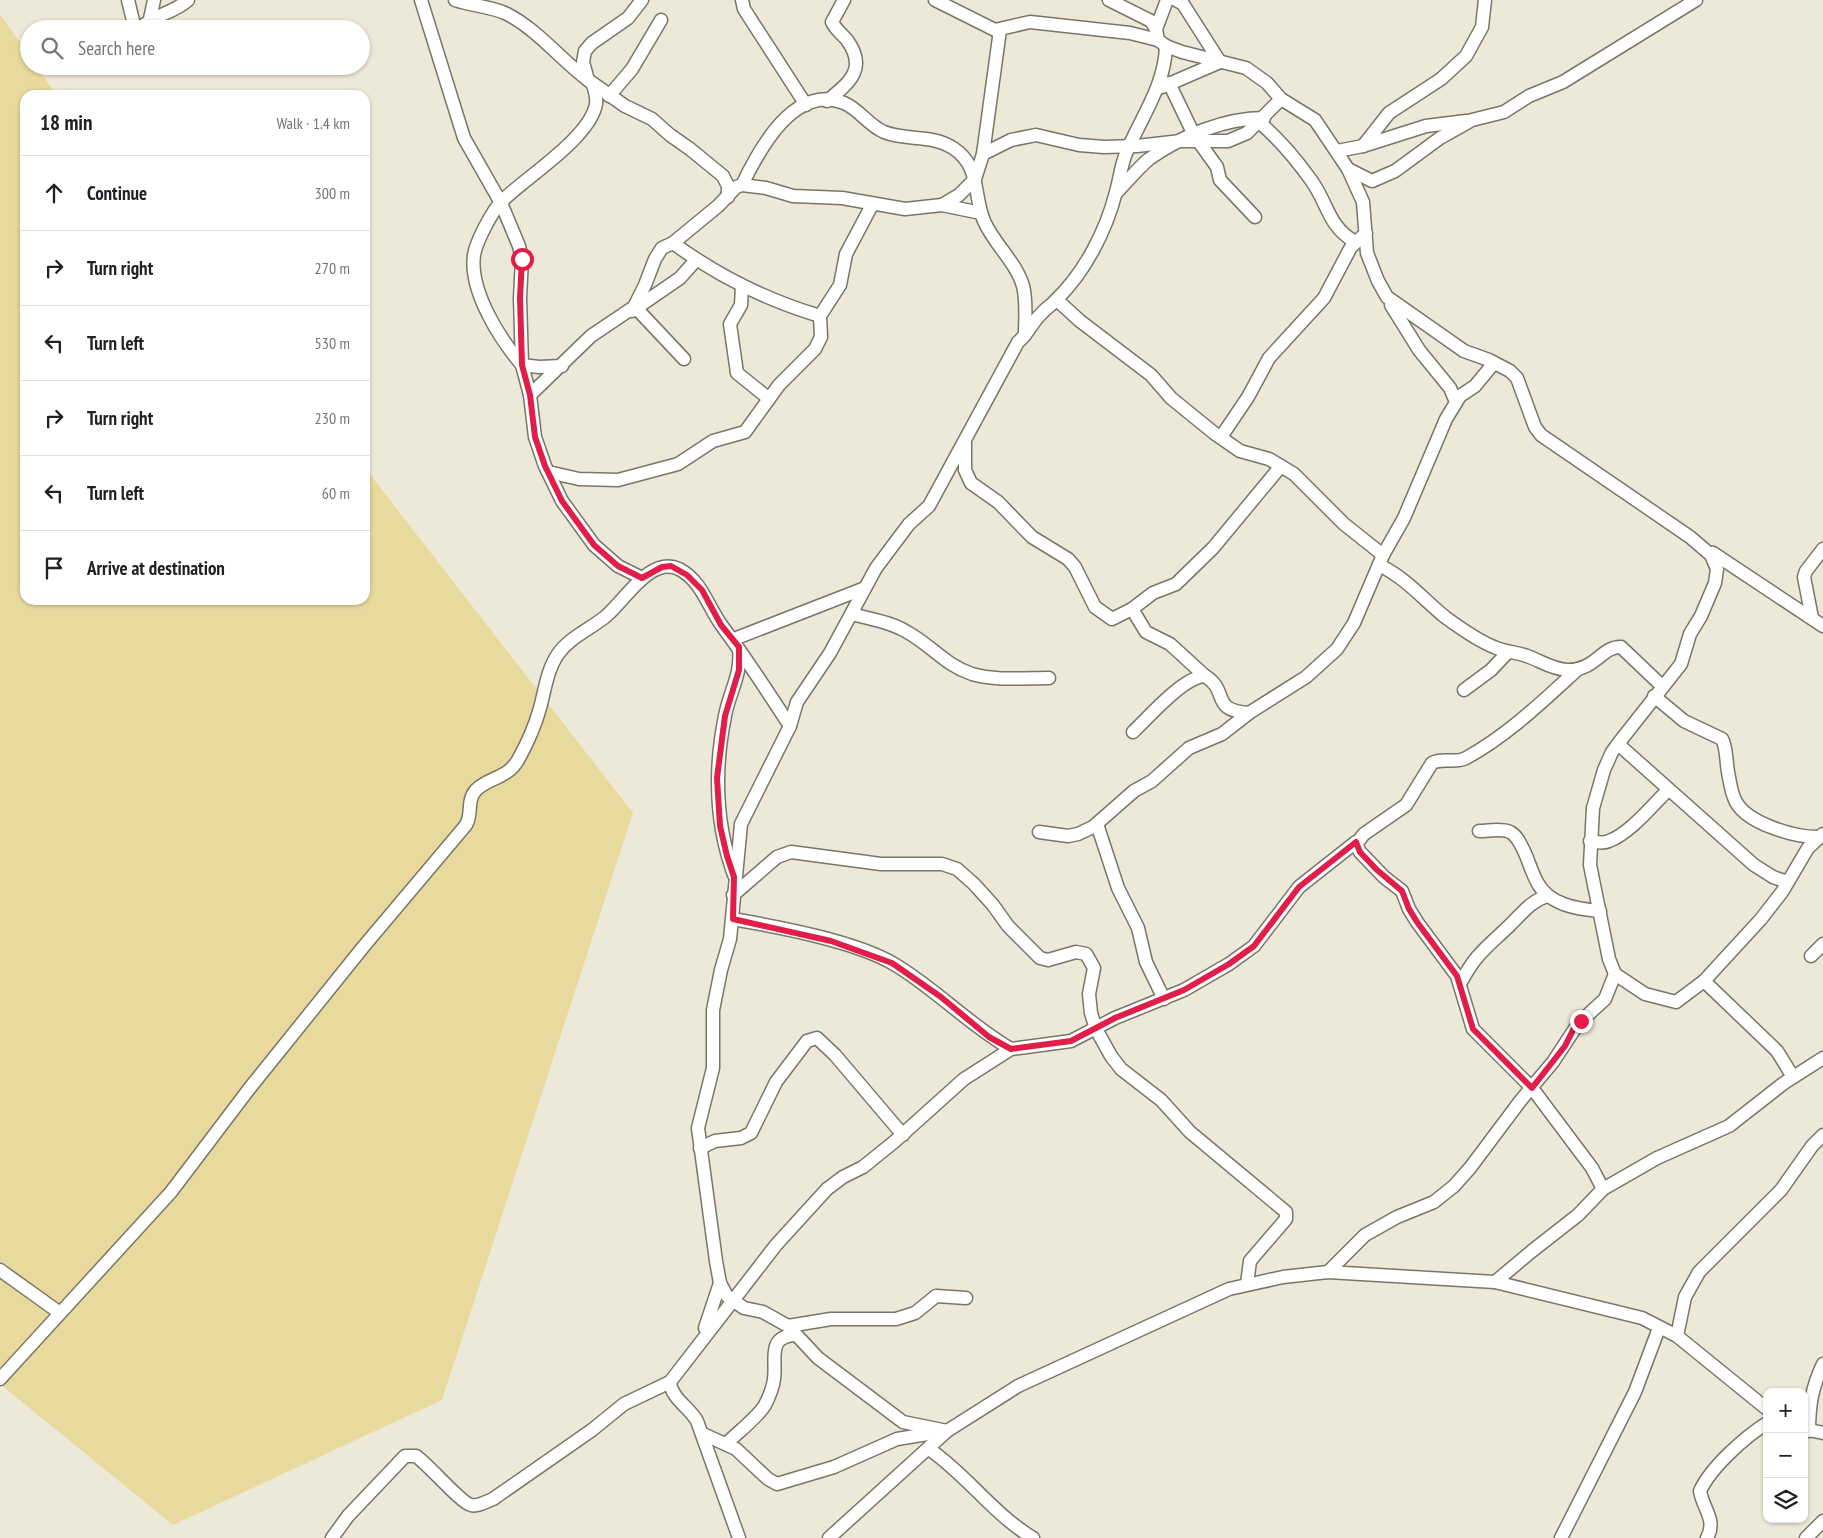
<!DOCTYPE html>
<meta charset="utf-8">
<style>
:root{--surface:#fff;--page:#f6f6f6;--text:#202124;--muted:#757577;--line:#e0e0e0}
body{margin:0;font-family:"PT Sans Narrow",sans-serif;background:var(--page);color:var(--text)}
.controls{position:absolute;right:15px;bottom:15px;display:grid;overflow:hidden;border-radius:10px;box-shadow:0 1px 4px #0004}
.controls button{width:45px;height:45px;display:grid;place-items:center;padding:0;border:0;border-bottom:1px solid var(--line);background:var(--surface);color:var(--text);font:25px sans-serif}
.stop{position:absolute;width:15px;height:15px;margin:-11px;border:4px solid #e11d48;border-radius:50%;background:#fff}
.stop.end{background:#e11d48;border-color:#fff;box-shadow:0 1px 5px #0008}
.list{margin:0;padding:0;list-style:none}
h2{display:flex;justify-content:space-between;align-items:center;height:65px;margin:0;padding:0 20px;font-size:21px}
h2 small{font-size:16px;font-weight:400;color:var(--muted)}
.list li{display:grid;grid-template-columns:32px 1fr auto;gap:15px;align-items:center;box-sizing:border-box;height:75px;padding:0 20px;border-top:1px solid var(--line)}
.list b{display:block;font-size:19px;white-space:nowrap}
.list em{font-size:16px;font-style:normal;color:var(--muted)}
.icon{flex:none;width:28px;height:28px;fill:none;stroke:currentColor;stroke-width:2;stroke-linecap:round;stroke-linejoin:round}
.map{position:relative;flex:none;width:1823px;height:1538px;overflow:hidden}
.search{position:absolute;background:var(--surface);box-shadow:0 1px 4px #0004;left:20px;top:20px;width:350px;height:55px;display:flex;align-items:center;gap:12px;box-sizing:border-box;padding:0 18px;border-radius:28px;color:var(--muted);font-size:19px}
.panel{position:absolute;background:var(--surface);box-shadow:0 1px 4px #0004;left:20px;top:90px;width:350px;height:515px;border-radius:15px}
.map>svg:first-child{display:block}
.green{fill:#e8da9d}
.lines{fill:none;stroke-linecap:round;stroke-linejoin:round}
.minor-casing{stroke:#797667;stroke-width:15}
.minor{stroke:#fff;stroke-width:12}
.route{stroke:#e11d48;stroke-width:6}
</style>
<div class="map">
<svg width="1823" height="1538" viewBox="0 0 1823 1538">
<rect width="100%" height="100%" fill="#ede9d9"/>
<polygon class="green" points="0,14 29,55 29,66 36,66 56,95 25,95 25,600 365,600 365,468 633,813 442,1400 173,1525 0,1384"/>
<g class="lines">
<defs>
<g id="minor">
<polyline points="128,0 135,29"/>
<polyline points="421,0 464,138 501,203 519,246 522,259 520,298 522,365 530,395 535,437 545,466 562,501 594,545 618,566 642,578"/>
<path d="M455,0C472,6 491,6 507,14C538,30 560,59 588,80"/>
<polyline points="642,0 628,18 592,43 585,51 583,62 588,80 625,106 652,119 670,135 690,149 723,176 728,186 728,197"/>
<polyline points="742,0 744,9 806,105"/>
<polyline points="935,0 995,30 1030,22 1130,33 1158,40"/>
<polyline points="1109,0 1151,21 1156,29"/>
<polyline points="1167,0 1156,29 1158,40 1166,46 1182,52 1246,68 1267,83 1281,99 1315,120 1348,169 1363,202 1367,253 1378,281 1387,297 1464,351 1489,360 1510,371 1517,378 1535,427 1541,435 1690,537 1711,555 1713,553 1823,626"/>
<polyline points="150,19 154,0"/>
<path d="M139,29C153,15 174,13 188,0"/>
<polyline points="1169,83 1194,135 1217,167 1220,180 1255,217"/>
<polyline points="1162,87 1220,62 1183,4 1176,0"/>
<polyline points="609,96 632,69 661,20"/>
<path d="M827,101C849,83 868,69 847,40C842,34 835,29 832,22L844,0"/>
<path d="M1259,122C1278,138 1296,159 1311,180C1329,205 1327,225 1355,242"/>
<polyline points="1363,146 1389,113 1441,79 1466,56 1482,27 1485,0"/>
<polyline points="1337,151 1363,146 1426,126 1466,121"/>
<polyline points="983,154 1011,140 1036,135 1079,145 1104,147 1137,146 1181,141 1228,141 1247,133 1281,99"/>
<polyline points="1348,169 1372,181 1395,171 1440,138 1472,120 1504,112 1529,96 1563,82 1696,0"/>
<path d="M742,185C759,150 794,83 844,103C859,109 868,125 884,132C906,141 932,134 953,148C981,166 973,195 984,221C994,244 1016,262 1023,286C1027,301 1025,319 1025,335"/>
<path d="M1117,192C1127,182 1138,168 1149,159C1181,136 1225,118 1264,118"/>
<polyline points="942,205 981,213"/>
<path d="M673,243C718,276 766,300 820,316"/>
<polyline points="742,287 741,305 730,324 737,373 768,398"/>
<polyline points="1057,300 1080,321 1151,375 1171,398 1214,433 1240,451 1269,459 1294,474 1344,524 1383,555"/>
<polyline points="1391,305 1419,350 1450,388 1456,402"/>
<polyline points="636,308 684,359"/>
<polyline points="632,311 680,278 696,260"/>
<path d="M562,366L539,367L522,365C500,339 469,291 474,255C476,242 492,211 502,201C526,177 590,138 596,104C597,97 595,91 593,85"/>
<polyline points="530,395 591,336 634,307 645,285 655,259 662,248 673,243 718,206 736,187 742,185 766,188 793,196 842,198 905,209 942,205 959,195 975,179 983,154 1000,30"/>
<polyline points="1221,437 1248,397 1269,358 1324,298 1351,247 1366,233"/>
<polyline points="965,443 965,470 971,483 998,502 1032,537 1068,559 1075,567 1095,607 1112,619 1132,609 1153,593 1176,584 1213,548 1281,466"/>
<polyline points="548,472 579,479 618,480 678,464 713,441 745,432 779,385 815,349 821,337 820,316 840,285 846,254 872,205"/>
<polyline points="1711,555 1717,569 1715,583 1701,616 1690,634 1681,664 1621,740 1612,752 1604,770 1593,808 1590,865 1609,959 1615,974 1645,994 1676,1002 1704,981 1761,919 1782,892 1808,848 1823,834"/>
<path d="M1379,565C1406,578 1423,599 1445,617C1456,625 1481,642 1494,647C1505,652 1516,652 1527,656C1541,661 1552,669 1567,670C1595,671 1602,646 1621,647L1662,686"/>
<polyline points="1132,609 1146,632 1170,644 1205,676"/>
<path d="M852,614C870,619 891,622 907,632C931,645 945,665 972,674C996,681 1024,678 1049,678"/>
<polyline points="1812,618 1804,577 1806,571 1823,549"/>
<polyline points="734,639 865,588"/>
<path d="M1578,669C1543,701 1508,735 1466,758C1455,764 1443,757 1432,763L1406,805L1364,834L1356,844L1360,852L1384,877L1402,891L1409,909L1417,922L1457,976L1473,1029L1532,1088L1592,1168L1603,1189"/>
<polyline points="1464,690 1491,670 1508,652"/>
<path d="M1654,696L1684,721L1722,739C1727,748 1726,762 1728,772C1730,782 1731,793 1736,802C1748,824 1795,837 1818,837"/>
<path d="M1133,732C1149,717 1183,677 1205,676C1230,691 1209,710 1249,713"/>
<polyline points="1618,744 1754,865 1773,877 1787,882"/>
<polyline points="1097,824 1118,888 1138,928 1146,962 1164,999"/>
<path d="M1479,831C1489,831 1501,828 1510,832C1516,835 1519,841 1522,847C1528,858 1531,871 1537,882C1549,905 1577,909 1600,911"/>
<polyline points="1039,832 1068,836 1078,834 1093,827 1134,791 1152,781 1189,748 1222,734 1249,713 1306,677 1337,649 1354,623 1383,555 1404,518 1446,419 1460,396 1475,386 1494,363"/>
<path d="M1590,841C1596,842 1603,844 1609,841C1629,834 1653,805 1668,790"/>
<path d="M734,875C715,823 714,770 725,716C729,693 742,674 739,650"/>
<polyline points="733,895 777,857 791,852 881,864 942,864 957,869 974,884 993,905 1008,926 1040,958 1048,960 1076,952 1086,954 1094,968 1089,994 1091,1013 1096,1029 1111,1056 1121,1069 1161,1100 1190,1132 1286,1212 1286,1219 1250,1261 1247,1284"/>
<path d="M733,919C778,927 855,941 894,964C936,989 969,1025 1011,1049"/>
<polyline points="1811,956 1823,944"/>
<polyline points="1704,981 1777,1051 1793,1077"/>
<path d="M1461,982C1476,954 1486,948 1508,927C1522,914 1529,902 1547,896"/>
<polyline points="700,1148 715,1141 741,1138 751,1133 776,1082 807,1041 817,1038 835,1055 903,1135"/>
<polyline points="0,1270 60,1313"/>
<polyline points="1328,1272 1365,1235 1397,1217 1434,1202 1454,1186 1470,1168 1521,1100 1553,1062 1578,1024 1605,999 1615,974"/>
<polyline points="1495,1282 1532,1251 1578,1215 1603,1189 1657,1158 1729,1126 1784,1083 1823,1058"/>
<polyline points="788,1326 831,1319 896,1319 915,1313 936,1296 966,1298"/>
<polyline points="705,1328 720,1283"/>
<polyline points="1677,1336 1685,1297 1699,1272 1781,1190 1812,1146 1823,1135"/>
<path d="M0,1379L171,1192L249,1089L364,946L466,825C473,813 466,801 476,790C489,777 507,779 518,760C527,744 535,726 540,708C545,690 547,670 558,654C569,638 590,629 605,617C624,602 650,555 679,569C702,581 708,607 722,626C746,658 768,692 790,726"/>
<polyline points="1804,1429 1823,1433"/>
<path d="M947,1431L903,1422L818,1358L788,1326L763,1312L744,1308L727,1296L720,1283L716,1261L698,1128L713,1068V1010L721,970L730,939L741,824L790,726L797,702L830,653L876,568L909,524L929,506L1018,342C1028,334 1032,322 1042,313C1046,308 1052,305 1056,300C1085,272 1106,231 1116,192C1120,178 1121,164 1127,151C1142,116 1165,85 1166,46"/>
<path d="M1809,1431C1809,1406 1812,1387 1823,1364"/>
<polyline points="703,1434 736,1449 768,1479 777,1484 834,1467 897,1439 940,1432"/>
<path d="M726,1444C737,1433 758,1417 765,1405C769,1397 773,1388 774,1379C777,1360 766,1336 796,1335"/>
<path d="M929,1449C967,1475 993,1514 1033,1538"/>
<path d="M332,1538L348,1516L405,1456H416C429,1465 461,1503 471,1505C478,1507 487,1501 493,1499L592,1430L624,1404L670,1382"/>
<path d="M739,1538L697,1421C690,1408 671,1398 670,1382L776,1245L827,1189L843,1177L863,1167L894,1142L964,1079L1011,1049L1071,1041L1115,1018L1184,990L1229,964L1254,946L1299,887L1356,842"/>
<polyline points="829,1538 947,1431 1018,1386 1229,1289 1283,1277 1328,1272 1495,1282 1642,1318 1677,1336 1767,1409"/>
<polyline points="1561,1538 1635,1392 1659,1328"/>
<path d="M1707,1538C1717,1520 1703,1509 1700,1491C1711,1467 1745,1437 1767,1423"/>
<polyline points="1806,1538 1823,1521"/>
</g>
</defs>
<use href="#minor" class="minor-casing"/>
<use href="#minor" class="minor"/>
</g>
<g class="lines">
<polyline class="route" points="522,259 520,298 522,365 530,395 535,437 545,466 562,501 594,545 618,566 642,578 662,567 671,566 687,575 702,590 721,625 739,647 739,670 725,716 717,778 720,826 727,856 734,877 733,919 831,941 892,963 941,997 989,1037 1011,1049 1071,1041 1115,1018 1184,990 1229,964 1254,946 1299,887 1356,842 1360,852 1377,870 1402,891 1409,909 1417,922 1457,976 1473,1029 1532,1088 1565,1046 1574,1028 1581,1021"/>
</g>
</svg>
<div class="controls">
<button>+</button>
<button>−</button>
<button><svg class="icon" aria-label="layers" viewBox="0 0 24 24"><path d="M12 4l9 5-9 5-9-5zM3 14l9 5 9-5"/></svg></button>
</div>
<div class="stop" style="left:522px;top:259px"></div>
<div class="stop end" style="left:1581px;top:1021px"></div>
<div class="search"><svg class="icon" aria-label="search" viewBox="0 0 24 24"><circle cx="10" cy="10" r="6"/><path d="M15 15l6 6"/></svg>Search here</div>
<section class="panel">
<h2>18 min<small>Walk · 1.4 km</small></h2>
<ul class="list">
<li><svg class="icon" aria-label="ahead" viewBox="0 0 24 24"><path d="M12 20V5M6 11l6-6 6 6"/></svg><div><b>Continue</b></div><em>300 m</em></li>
<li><svg class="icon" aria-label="right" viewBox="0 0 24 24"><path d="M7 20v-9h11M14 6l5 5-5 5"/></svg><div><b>Turn right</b></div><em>270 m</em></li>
<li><svg class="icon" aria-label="left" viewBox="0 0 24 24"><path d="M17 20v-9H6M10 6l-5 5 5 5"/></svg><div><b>Turn left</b></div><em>530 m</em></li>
<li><svg class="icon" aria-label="right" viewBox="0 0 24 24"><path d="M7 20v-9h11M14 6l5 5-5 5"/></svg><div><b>Turn right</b></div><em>230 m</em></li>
<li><svg class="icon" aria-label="left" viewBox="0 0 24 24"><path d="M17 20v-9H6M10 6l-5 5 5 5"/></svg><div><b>Turn left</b></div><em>60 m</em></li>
<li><svg class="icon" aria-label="arrive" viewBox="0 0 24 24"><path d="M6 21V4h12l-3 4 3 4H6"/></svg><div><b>Arrive at destination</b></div></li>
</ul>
</section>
</div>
